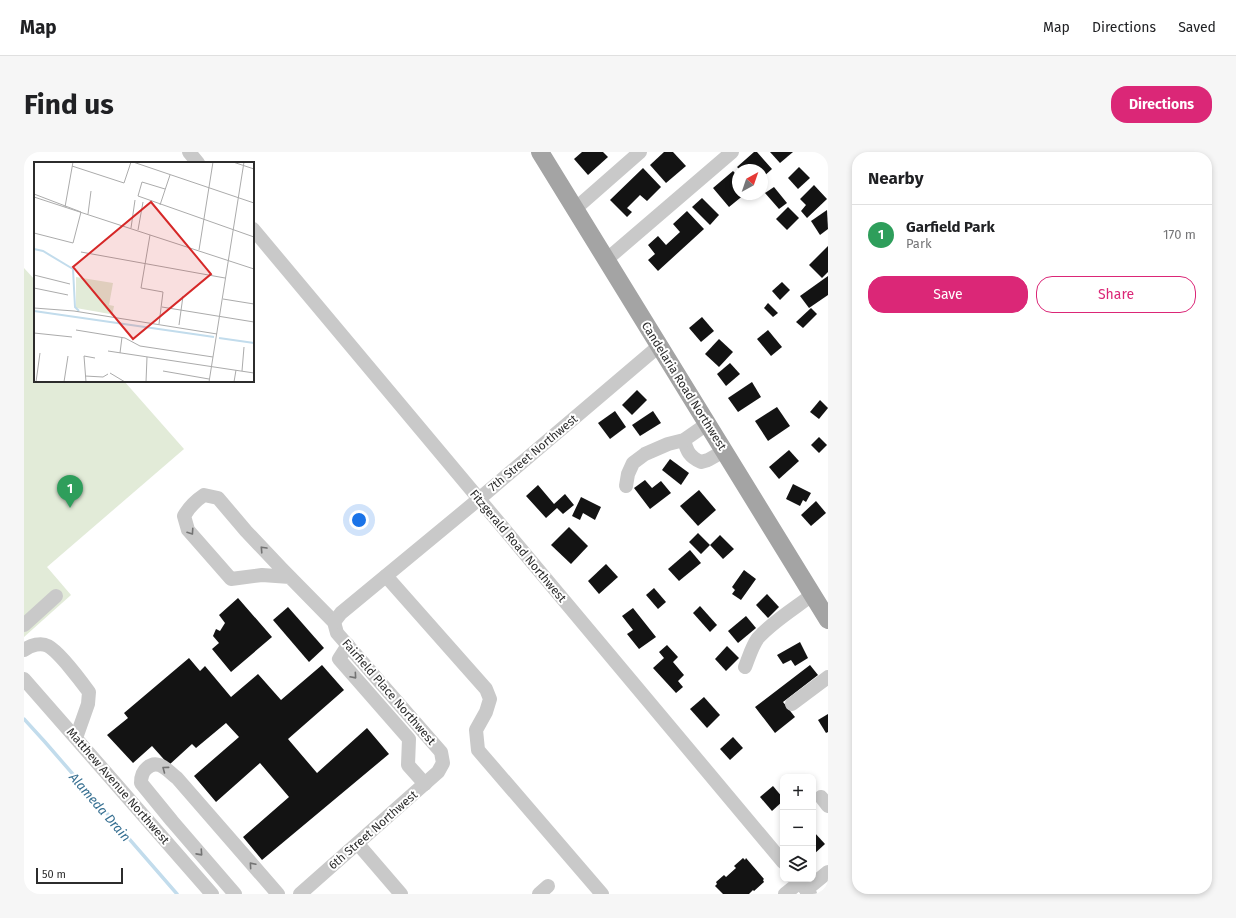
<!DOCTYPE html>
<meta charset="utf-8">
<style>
:root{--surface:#fff;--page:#f6f6f6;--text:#202124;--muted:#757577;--line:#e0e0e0;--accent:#db2777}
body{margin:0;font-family:"Fira Sans",sans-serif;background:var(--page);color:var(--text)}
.controls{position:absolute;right:12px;bottom:12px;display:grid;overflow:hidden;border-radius:8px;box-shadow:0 2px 6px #0003}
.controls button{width:36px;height:36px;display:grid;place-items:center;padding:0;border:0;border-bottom:1px solid var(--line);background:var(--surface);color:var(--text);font:20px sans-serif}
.compass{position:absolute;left:708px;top:12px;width:36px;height:36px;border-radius:50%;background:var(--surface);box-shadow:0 2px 6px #0003;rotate:40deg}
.scale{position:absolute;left:12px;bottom:10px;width:87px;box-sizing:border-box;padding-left:4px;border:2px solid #2c2c2c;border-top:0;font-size:11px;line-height:14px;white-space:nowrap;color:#2c2c2c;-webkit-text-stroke:3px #fff;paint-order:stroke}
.you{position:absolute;left:335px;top:368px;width:14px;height:14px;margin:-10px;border:3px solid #fff;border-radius:50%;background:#1a73e8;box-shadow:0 0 0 6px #1a73e833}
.badge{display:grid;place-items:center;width:26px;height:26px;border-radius:50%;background:var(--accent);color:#fff;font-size:13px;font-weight:700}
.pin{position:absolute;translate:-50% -33px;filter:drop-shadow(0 1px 2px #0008)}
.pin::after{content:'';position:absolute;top:21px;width:14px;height:12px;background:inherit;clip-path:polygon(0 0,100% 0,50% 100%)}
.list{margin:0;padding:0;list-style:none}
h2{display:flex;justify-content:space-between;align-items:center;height:52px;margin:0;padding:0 16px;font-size:17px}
h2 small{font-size:13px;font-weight:400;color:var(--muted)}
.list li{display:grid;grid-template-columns:26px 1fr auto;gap:12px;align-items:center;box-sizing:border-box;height:60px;padding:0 16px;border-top:1px solid var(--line)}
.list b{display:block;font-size:15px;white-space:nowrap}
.list p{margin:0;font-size:13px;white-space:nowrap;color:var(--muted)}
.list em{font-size:13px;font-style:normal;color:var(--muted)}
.actions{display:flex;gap:8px;padding:12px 16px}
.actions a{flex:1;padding:9px 0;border:1px solid var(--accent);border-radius:16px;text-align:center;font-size:14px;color:var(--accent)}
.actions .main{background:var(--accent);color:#fff}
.icon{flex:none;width:22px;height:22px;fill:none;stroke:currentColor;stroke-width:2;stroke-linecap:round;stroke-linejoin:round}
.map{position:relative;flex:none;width:804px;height:742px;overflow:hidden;border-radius:16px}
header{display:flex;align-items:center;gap:24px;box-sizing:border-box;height:56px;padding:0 20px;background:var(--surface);border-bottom:1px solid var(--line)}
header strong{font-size:19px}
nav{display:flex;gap:22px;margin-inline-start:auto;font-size:14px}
.intro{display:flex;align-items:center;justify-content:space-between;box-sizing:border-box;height:96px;padding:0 24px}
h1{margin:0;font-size:28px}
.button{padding:10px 18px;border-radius:16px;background:var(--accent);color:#fff;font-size:14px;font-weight:700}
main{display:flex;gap:24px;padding:0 24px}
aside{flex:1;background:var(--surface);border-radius:16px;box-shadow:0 2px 6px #0003}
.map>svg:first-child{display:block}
.green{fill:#e2ebd8}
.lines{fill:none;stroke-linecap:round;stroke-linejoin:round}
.stream{stroke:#c2dcec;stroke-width:3.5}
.building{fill:#131313}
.minor{stroke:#c9c9c9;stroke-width:14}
.major{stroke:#a4a4a4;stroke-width:18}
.oneway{stroke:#737373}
.labels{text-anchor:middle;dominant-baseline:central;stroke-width:4;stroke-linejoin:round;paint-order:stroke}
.street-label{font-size:12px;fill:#2c2c2c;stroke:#fff}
.water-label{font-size:13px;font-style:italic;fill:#366f91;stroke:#fff}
.inset-river{fill:none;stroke:#c2dcec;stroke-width:2}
.inset-road{fill:none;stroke:#ababab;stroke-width:1}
.view{fill:#d62828;fill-opacity:0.15;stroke:#d62828;stroke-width:2}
.inset-edge{fill:none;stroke:#2c2c2c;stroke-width:2}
</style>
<header>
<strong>Map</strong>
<nav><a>Map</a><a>Directions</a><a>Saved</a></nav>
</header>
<div class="intro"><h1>Find us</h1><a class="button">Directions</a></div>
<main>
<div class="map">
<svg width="804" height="742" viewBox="0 0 804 742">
<rect width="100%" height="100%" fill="#fff"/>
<polygon class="green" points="0,116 11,128 11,229 100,229 160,297 23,415 47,443 0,485"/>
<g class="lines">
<polyline class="stream" points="0,567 21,590 153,742"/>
</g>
<g class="building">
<polygon points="558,0 579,0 584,5 564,23 550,7"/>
<polygon points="640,0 649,0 662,14 642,31 626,13"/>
<polygon points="730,0 733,0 748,17 738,26 738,18 716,18 713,15"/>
<polygon points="746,0 769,0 756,11"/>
<polygon points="775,15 786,26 774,37 764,26"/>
<polygon points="619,16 637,35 623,49 616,43 603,56 608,60 603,65 586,48"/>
<polygon points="709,19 714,24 714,42 721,42 705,55 689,36"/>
<polygon points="790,33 803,47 783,66 777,59 782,53 776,47"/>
<polygon points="750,35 763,51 755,57 741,41"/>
<polygon points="678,46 695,63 686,73 668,55"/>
<polygon points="764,55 775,66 763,78 752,67"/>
<polygon points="803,58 804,77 796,83 787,69"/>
<polygon points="663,59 680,77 634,119 624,108 631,102 624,93 634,84 642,93 656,80 649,72"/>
<polygon points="804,94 804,120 798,126 785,113"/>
<polygon points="804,124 804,143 785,156 776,144"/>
<polygon points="758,130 766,138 756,148 748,139"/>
<polygon points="744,151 754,161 749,165 740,156"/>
<polygon points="787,156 793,162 779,176 772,170"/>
<polygon points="678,165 690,179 677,190 665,176"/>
<polygon points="744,178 758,195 747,204 733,187"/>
<polygon points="695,187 709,200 695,215 681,202"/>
<polygon points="706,211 716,222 702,234 693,222"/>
<polygon points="728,230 737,245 714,260 704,246"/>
<polygon points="613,238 623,248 608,263 598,253"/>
<polygon points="796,248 804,256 795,267 786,260"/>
<polygon points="753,255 766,274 744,289 731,269"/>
<polygon points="591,259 602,275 586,287 574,271"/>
<polygon points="629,259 637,271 616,284 608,273"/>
<polygon points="795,285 803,293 795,301 787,293"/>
<polygon points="765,298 775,309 755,327 745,315"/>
<polygon points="646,307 665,321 657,333 638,318"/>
<polygon points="621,328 628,336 637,329 647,341 626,357 610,336"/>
<polygon points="769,332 787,341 782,350 779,348 776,354 762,347"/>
<polygon points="514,333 530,352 541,342 550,353 539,362 533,356 522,366 502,344"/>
<polygon points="675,338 692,358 674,374 656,354"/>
<polygon points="557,345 577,355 571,368 559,361 556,368 548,364"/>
<polygon points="792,349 802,361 787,374 777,363"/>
<polygon points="545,375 564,394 547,412 527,393"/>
<polygon points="674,381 686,393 696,383 710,397 699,407 686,393 677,402 665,390"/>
<polygon points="666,398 677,411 655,429 644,417"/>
<polygon points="582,412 594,425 575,442 564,429"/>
<polygon points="720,418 732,427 717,448 708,442 711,438 708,435"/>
<polygon points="630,436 642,450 634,457 622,443"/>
<polygon points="743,442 755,455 744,466 732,453"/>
<polygon points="214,446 248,485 207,520 188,497 195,491 189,484 192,477 196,479 201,471 195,463"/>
<polygon points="676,454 693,473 686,480 669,461"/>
<polygon points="264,455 300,496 285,510 249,468"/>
<polygon points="609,456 632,485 615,497 603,482 609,478 598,464"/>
<polygon points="722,464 732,476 714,491 704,479"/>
<polygon points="776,490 784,506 771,514 767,508 759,512 753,503"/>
<polygon points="643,493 654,505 649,510 660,523 654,529 659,535 652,541 629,516 640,506 635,500"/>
<polygon points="703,494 715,506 702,519 691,507"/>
<polygon points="165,506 176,519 181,514 207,545 234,522 257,548 298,513 320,538 264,587 293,621 343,576 365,602 238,708 219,685 265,645 236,611 192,650 170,624 215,585 202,571 172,596 168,592 145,613 128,594 109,611 83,583 104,566 100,561"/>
<polygon points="786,513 794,523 759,550 771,565 751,581 731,555"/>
<polygon points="680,545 696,563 683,576 666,557"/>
<polygon points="804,562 804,580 802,581 794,568"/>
<polygon points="709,585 719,596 706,608 696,597"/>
<polygon points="749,634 759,646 759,649 748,659 736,645"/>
<polygon points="790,680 801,692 789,703 789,681"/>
<polygon points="719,706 721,708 722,706 740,727 739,728 740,730 730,739 729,738 725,742 699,742 691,734 693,732 692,730 700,723 702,725 712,716 710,714"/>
</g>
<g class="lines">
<g class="minor">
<polyline points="165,0 174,11"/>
<polyline points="551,57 616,0"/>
<polyline points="229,77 759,710"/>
<polyline points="582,108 708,0"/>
<path d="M660,288C663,300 666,305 677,310L684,308L700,299"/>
<polyline points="602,334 604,322 609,311 621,302 644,292 660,288 683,272"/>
<polyline points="362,424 462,537 466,547 462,560 452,578 454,598 578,742"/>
<path d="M266,425L238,423L207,427L164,378L160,364C165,355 171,349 180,343L194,346L222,379L258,417L310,470L313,481L417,600L419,611L414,620L276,742"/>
<polyline points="310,470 317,461 455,347 635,194"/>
<polyline points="0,473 32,444"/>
<polyline points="324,493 315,507 385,587 384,613 401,632"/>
<path d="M0,498C7,493 17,490 24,494C35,500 57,529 65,540L64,552L52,586"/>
<path d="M721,515C725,505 728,494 734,486C748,470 771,456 788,443"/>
<polyline points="0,527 188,742"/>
<polyline points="768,552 804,525"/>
<polyline points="797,645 804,654"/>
<polyline points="334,692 377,742"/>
<polyline points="773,727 786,742"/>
<polyline points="782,738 804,720"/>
<path d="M211,742L148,669L117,631C117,625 118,620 123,616C134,606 144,619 153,626L254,742"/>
<polyline points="515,742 524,734"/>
<polyline points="761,742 776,730"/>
</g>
<polyline class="major" points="516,0 804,468"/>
</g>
<defs><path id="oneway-chevron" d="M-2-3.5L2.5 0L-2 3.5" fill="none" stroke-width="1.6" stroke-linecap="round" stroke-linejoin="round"/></defs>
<g class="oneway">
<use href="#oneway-chevron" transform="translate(167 380) rotate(56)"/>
<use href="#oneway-chevron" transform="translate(239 397) rotate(-133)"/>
<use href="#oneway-chevron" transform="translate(330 524) rotate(49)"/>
<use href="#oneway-chevron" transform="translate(141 617) rotate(-143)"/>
<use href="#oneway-chevron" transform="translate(176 701) rotate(48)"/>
<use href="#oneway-chevron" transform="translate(228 713) rotate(-131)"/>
</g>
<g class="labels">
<g class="street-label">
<text transform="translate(660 234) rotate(58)">Candelaria Road Northwest</text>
<text transform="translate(509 301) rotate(-40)">7th Street Northwest</text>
<text transform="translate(494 394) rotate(50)">Fitzgerald Road Northwest</text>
<text transform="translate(365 540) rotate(49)">Fairfield Place Northwest</text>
<text transform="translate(94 634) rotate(49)">Matthew Avenue Northwest</text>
<text transform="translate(349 678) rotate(-41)">6th Street Northwest</text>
</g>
<g class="water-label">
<text transform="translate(76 655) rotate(49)">Alameda Drain</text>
</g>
</g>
<g transform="translate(10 10)">
<rect width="220" height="220" fill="#fff"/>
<path d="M42,115L79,121L75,143L80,144L78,154L76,152L42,146Z" fill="#e2ebd8"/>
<path class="inset-river" d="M0,87L9,89L39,107L41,145L45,149M0,149L180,175M185,176L220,181"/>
<path class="inset-road" d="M99,0L220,41M199,0L220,7M38,4L90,21L97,0M131,27L108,20L104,34L220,75M0,32L47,50M0,35L220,107M126,43L136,13M31,45L39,0M54,52L57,29M97,66L101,38M104,68L109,40M0,71L39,81L47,50M116,73L107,126L129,130L125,162M165,88L179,0M47,90L191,116M0,113L36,122M0,126L34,133M189,137L220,142M128,145L220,160M0,146L40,149L183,172M145,163L149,134M42,168L91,176L106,184L179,195M0,171L38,175M74,189L220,211M86,191L88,175M129,209L175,217M208,209L210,185M76,211L91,220M51,214L69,215L74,212M2,220L6,191M30,220L34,194M52,220L50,194L61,196M112,220L113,195M175,220L210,0M200,220L202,208"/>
<path class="view" d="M117,40L177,112L99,177L39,105Z"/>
<rect width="220" height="220" class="inset-edge"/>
</g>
</svg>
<div class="controls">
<button>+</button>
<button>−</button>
<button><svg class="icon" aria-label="layers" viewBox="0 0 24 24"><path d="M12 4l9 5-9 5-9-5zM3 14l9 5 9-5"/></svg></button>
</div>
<svg class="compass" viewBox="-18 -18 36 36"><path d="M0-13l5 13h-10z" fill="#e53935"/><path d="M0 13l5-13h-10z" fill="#757577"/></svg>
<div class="scale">50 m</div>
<div class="you"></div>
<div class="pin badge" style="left:46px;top:356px;background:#2e9e5b">1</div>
</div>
<aside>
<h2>Nearby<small></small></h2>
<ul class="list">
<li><span class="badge" style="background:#2e9e5b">1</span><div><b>Garfield Park</b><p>Park</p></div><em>170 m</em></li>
</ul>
<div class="actions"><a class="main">Save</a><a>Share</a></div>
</aside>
</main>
